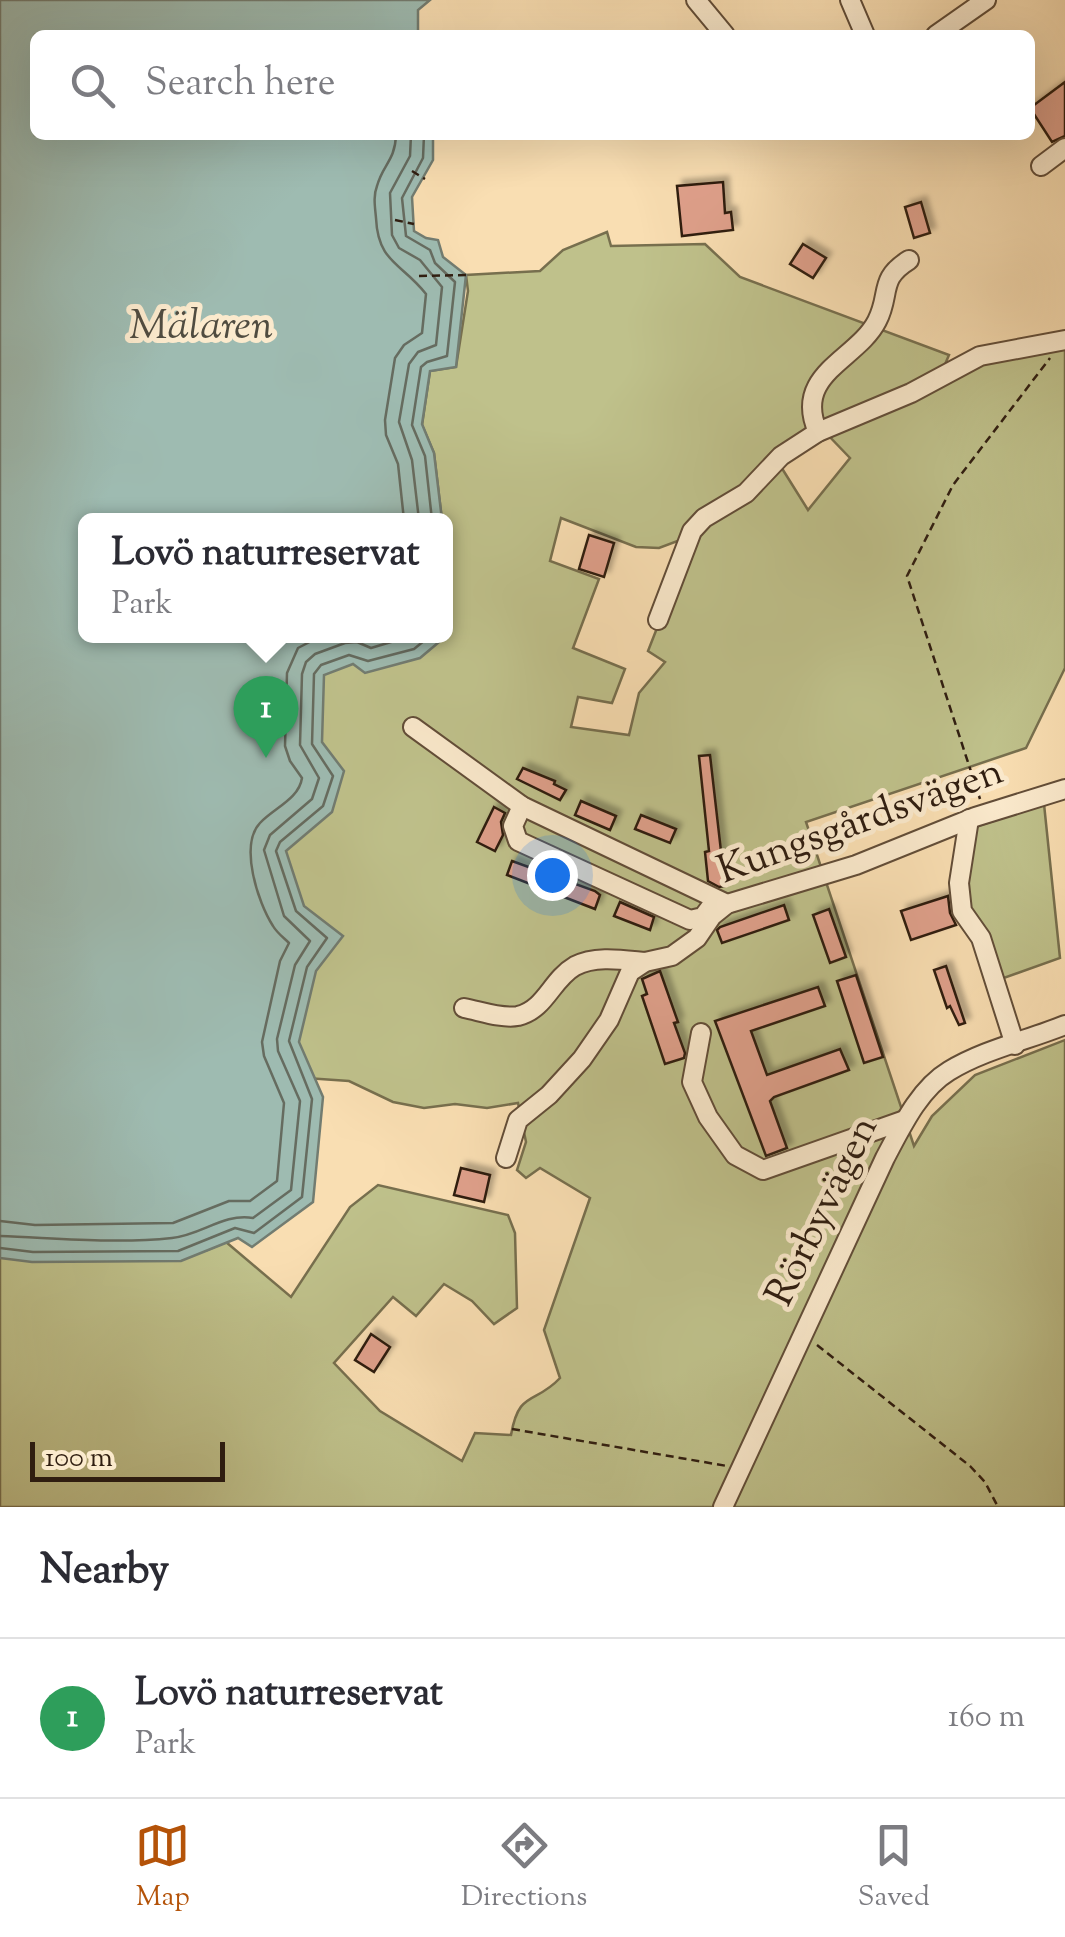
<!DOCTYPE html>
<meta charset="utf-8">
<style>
:root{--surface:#fff;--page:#f7f7f7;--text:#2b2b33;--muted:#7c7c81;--line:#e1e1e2;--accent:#b45309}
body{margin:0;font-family:"Sorts Mill Goudy",serif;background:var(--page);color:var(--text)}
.scale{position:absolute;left:30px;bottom:25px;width:195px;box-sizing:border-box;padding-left:10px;border:5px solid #2f1d10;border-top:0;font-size:28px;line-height:35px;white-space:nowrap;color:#2f1d10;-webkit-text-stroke:8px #fbeacd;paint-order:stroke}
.you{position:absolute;left:552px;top:875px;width:35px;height:35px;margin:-25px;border:8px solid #fff;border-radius:50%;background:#1a73e8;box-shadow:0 0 0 15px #1a73e833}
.badge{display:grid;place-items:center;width:65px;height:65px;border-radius:50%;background:var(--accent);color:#fff;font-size:32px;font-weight:700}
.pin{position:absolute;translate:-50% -82px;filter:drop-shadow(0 2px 5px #0008)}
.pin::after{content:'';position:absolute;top:52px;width:35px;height:30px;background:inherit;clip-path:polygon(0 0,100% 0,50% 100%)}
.popup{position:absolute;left:78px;top:513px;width:375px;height:130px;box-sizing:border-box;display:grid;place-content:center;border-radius:15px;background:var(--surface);filter:drop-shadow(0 2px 8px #0005);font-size:32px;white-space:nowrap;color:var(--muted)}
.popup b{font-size:38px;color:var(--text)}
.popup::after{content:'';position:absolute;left:50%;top:100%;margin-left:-20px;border:20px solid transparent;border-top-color:var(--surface)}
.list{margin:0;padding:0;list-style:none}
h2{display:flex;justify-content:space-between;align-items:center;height:130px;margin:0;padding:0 40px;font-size:42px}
h2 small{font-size:32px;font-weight:400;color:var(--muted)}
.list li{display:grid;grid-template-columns:65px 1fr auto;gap:30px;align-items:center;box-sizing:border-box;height:160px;padding:0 40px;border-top:2px solid var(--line)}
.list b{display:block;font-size:38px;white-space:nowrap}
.list p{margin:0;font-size:32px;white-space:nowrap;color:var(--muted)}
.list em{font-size:32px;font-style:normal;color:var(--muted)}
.icon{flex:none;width:55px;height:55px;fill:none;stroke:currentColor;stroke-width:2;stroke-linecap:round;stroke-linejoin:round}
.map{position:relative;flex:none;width:1065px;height:1507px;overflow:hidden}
.search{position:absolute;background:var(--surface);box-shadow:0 10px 40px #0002;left:30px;right:30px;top:30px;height:110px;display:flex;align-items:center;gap:25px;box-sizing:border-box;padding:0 35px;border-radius:15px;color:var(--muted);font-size:38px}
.sheet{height:290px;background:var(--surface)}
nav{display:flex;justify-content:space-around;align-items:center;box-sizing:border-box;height:140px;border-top:2px solid var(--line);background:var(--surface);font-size:28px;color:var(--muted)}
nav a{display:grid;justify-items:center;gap:5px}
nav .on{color:var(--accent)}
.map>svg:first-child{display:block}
.green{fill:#bfc18b;stroke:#776f4e;stroke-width:2.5;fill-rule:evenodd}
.water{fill:#9ebbb1;stroke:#727c71;stroke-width:2.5}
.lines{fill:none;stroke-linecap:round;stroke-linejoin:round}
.shore{stroke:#666c60;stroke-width:2.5}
.building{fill:#dfa08b;stroke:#2f1d10;stroke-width:2.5;filter:url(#shadow)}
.minor-casing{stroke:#624d38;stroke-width:22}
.path{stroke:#2f1d10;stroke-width:2.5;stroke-dasharray:8 5;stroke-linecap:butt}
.minor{stroke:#fbeacd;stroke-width:18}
.labels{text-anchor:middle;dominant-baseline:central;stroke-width:10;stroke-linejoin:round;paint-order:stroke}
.street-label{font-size:40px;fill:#2f1d10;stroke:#fbeacd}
.water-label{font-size:42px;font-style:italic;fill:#504c40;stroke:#fbeacd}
</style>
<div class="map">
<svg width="1065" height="1507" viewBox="0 0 1065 1507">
<defs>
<filter id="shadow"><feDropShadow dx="5.5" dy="-5.5" stdDeviation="2.5" flood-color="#0004"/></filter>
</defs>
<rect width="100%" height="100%" fill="#f9deb2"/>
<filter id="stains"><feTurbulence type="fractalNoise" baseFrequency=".002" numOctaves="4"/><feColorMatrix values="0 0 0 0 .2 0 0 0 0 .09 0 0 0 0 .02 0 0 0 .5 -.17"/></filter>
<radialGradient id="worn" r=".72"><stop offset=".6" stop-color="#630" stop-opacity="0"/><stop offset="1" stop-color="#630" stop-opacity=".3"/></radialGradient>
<g class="green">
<path d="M0,0H374L375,35H35V135H379L393,520H86V636H446V520H442L434,453L422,425L430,371L456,367L468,291L466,275L540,271L563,250L607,232L611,246L705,244L740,277L949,355L943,369L816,427L776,450L753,480L699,515L683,539L659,548L636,547L561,518L550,561L599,579L573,648L625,669L612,703L578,697L571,727L629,735L639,693L665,662L648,651L692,539L710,519L753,494L778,462L808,510L850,458L826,433L924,392L980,361L1065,347V668L1026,748L806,822L914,1146L932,1116L975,1075L1065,1040V1507H0ZM277,1076L349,1081L393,1102L424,1108L455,1104L487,1108L518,1103L526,1142L517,1170L526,1178L540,1168L590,1198L544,1330L560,1378C535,1405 519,1389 511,1435L475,1433L462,1461L380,1411L334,1363L393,1297L416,1316L444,1284L472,1301L494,1324L517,1308L515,1233L508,1215L378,1185L350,1207L291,1297L226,1242L207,1250L194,1221C245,1203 279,1183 280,1123C281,1108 277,1091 277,1076Z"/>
<polygon points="1044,804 1060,958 1001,979 965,900 972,828"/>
</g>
<polygon class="water" points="0,0 430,0 418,10 418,31 424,35 35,35 35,135 433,135 433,160 412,197 414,231 426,238 438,240 443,257 466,275 456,367 430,371 422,424 434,453 442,520 86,520 86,636 440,636 439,642 420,658 365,673 353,664 324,675 322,742 344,771 332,812 286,851 304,906 343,936 316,971 299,1042 323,1097 313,1202 252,1247 238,1238 181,1261 32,1262 0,1258"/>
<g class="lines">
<g class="shore">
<path d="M396,135C395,161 383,164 377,186C373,196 375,207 376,218C378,263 402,263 426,294L422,333L404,345L395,358L385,420L386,435L398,464L404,520"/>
<polyline points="411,135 410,156 390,193 392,235 399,248 420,260 442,287 436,345 418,352 409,364 399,422 412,460 419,520"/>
<polyline points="424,135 423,158 402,198 406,236 430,250 435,263 455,282 447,356 427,362 421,367 412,425 425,456 432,520"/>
<path d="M0,1221L35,1225L173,1223L229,1201H250L277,1181L284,1103L264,1056L262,1042L280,961L289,943C284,938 277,933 273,926C258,903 239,845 260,823C274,808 299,799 302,778L290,761L285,746L287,673L298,648L321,636"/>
<path d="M0,1236C56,1238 115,1244 172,1238C202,1235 223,1213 253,1218L291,1190L300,1101L278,1051L277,1039L295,965L310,941L284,916L264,850L270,835L312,799L319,778L300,745L302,674L306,662L315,654L345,643L357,642L371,648L411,636"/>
<polyline points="0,1248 33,1252 178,1251 235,1228 254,1233 302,1197 312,1099 289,1041 307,967 327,938 296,911 276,851 280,842 323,806 333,776 312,744 314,674 321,665 349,655 368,661 414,649 430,636"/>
</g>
</g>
<g class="building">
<polygon points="1065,82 1065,136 1052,142 1030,108"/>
<polygon points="723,182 725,213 731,212 733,230 682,236 677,186"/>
<polygon points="921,202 930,233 914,238 905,207"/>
<polygon points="803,244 826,258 813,278 790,264"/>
<polygon points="589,535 614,543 604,577 579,569"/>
<polygon points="710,755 725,886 719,887 708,881 705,852 709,851 699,756"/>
<polygon points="523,768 555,781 554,784 566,790 560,800 517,779"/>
<polygon points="581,801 616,816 610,830 575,815"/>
<polygon points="494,807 505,813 501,822 503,835 495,851 477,842"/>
<polygon points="641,815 676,829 670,843 635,829"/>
<polygon points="512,861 595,891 600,895 595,909 507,875"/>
<polygon points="948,896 950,913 956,925 911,940 901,911"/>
<polygon points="620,902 654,917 650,930 614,916"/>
<polygon points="784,905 789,920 722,943 717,930 720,927"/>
<polygon points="829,909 846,957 830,963 813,915"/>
<polygon points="946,966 965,1023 959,1025 950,1006 947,1008 934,970"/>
<polygon points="660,971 678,1022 674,1023 685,1053 684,1058 665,1064 642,996 647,994 642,979"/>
<polygon points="856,975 883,1057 864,1063 837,981"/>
<polygon points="818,987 825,1006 751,1031 767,1075 840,1049 849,1070 774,1097 770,1101 787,1148 766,1156 715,1021"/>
<polygon points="461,1168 490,1175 484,1202 454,1195"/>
<polygon points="371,1334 390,1347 374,1372 355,1360"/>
</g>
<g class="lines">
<defs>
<g id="minor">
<polyline points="696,0 725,35"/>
<polyline points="850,0 865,35"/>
<polyline points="936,35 986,0"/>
<polyline points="1041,166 1065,148"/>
<path d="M818,432C792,374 857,360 877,321C891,294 878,279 909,260"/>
<polyline points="658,620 692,531 704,518 746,493 781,456 818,432 911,393 980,356 1065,340"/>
<polyline points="413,727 522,806 727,904"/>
<polyline points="522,806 513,826 518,841 690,920 703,917 712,905"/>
<polyline points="969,819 959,883 962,911 981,938 1015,1045"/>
<path d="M464,1008C480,1011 502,1019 518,1016C546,1009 551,980 575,966C595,955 624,960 645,962"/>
<polyline points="701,1033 692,1082 708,1117 735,1155 763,1170 905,1120"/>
<polyline points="506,1158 518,1120 549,1095 582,1059 609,1020 630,972 645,962 672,956 697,938 712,916 727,904 856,865 975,817 1065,789"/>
<path d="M723,1507L885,1158C901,1128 919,1089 949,1071C983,1050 1028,1040 1065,1025"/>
</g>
</defs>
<use href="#minor" class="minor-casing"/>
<g class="path">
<polyline points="412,171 425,179"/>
<polyline points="395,220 414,224"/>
<polyline points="419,276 466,275"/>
<polyline points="980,799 907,576 953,485 1050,358"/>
<polyline points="817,1345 970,1466 985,1482 998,1507"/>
<polyline points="512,1429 727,1466"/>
</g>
<use href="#minor" class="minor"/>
</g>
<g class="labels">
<g class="street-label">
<text transform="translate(861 823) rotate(-20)">Kungsgårdsvägen</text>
<text transform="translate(824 1212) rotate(-64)">Rörbyvägen</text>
</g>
<g class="water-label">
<text x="201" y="328">Mälaren</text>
</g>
</g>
<rect width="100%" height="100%" filter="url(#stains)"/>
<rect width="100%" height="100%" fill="url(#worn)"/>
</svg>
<div class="scale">100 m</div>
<div class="you"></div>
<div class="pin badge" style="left:266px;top:758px;background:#2e9e5b">1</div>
<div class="popup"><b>Lovö naturreservat</b>Park</div>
<div class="search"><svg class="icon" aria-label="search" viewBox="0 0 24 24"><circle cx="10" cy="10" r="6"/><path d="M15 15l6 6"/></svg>Search here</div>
</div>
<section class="sheet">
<h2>Nearby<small></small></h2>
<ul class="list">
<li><span class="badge" style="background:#2e9e5b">1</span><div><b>Lovö naturreservat</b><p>Park</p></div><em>160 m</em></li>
</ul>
</section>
<nav>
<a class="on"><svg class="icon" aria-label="map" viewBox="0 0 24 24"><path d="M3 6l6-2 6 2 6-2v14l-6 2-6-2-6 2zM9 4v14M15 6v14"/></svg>Map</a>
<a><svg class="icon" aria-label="directions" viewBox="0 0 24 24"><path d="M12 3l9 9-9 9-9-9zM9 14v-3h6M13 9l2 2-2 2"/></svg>Directions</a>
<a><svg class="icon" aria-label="saved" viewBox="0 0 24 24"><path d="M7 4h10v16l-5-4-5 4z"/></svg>Saved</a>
</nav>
